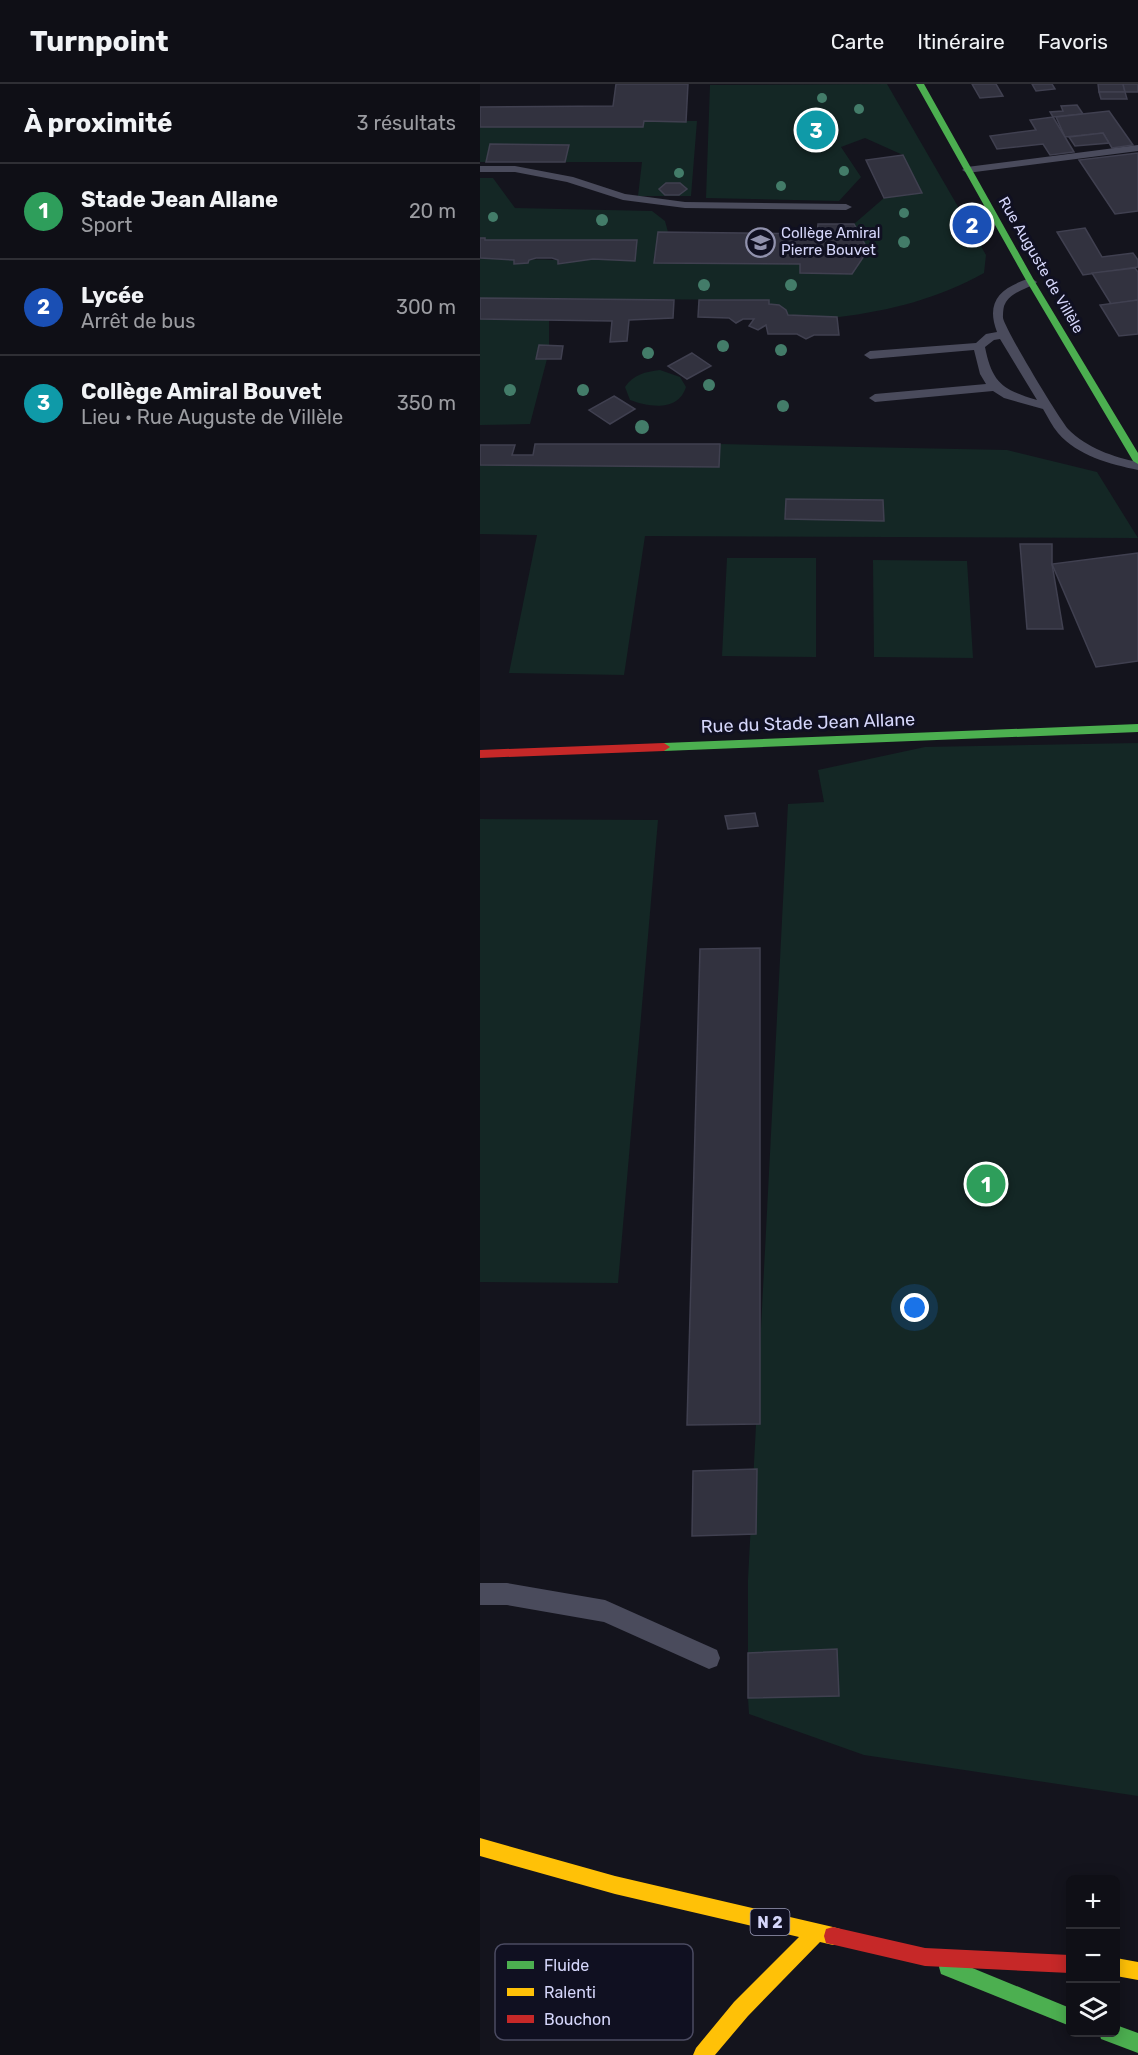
<!DOCTYPE html>
<html lang="fr">
<meta charset="utf-8">
<style>
:root{--surface:#0f0f16;--page:#18181f;--text:#f1f3f6;--muted:#9b9ca1;--line:#2f2f35;--accent:#ea580c}
body{margin:0;font-family:Rubik,sans-serif;background:var(--page);color:var(--text)}
.controls{position:absolute;right:18px;bottom:18px;display:grid;overflow:hidden;border-radius:9px;box-shadow:0 3px 15px #0003}
.controls button{width:54px;height:54px;display:grid;place-items:center;padding:0;border:0;border-bottom:2px solid var(--line);background:var(--surface);color:var(--text);font:30px sans-serif}
.you{position:absolute;left:435px;top:1224px;width:21px;height:21px;margin:-15px;border:4px solid #fff;border-radius:50%;background:#1a73e8;box-shadow:0 0 0 9px #1a73e833}
.badge{display:grid;place-items:center;width:39px;height:39px;border-radius:50%;background:var(--accent);color:#fff;font-size:20px;font-weight:700}
.pin{position:absolute;translate:-50% -50%;border:3px solid #fff;box-shadow:0 2px 6px #0006}
.list{margin:0;padding:0;list-style:none}
h2{display:flex;justify-content:space-between;align-items:center;height:78px;margin:0;padding:0 24px;font-size:26px}
h2 small{font-size:20px;font-weight:400;color:var(--muted)}
.list li{display:grid;grid-template-columns:39px 1fr auto;gap:18px;align-items:center;box-sizing:border-box;height:96px;padding:0 24px;border-top:2px solid var(--line)}
.list b{display:block;font-size:22px;white-space:nowrap}
.list p{margin:0;font-size:20px;white-space:nowrap;color:var(--muted)}
.list em{font-size:20px;font-style:normal;color:var(--muted)}
.icon{flex:none;width:33px;height:33px;fill:none;stroke:currentColor;stroke-width:2;stroke-linecap:round;stroke-linejoin:round}
.map{position:relative;flex:none;width:658px;height:1971px;overflow:hidden}
header{display:flex;align-items:center;gap:36px;box-sizing:border-box;height:84px;padding:0 30px;background:var(--surface);border-bottom:2px solid var(--line)}
header strong{font-size:28px}
nav{display:flex;gap:33px;margin-inline-start:auto;font-size:21px}
main{display:flex}
aside{flex:1;background:var(--surface)}
.map>svg:first-child{display:block}
.green{fill:#142725;fill-rule:evenodd}
.building{fill:#32323f;stroke:#404050;stroke-width:1.5}
.lines{fill:none;stroke-linecap:round;stroke-linejoin:round}
.lane{fill:#4a4b5c;fill-rule:evenodd}
.fast{fill:#4caf50;fill-rule:evenodd}
.slow{fill:#ffc107;fill-rule:evenodd}
.jam{fill:#c62828;fill-rule:evenodd}
.tree{fill:#437c69}
.labels{text-anchor:middle;dominant-baseline:central;stroke-width:6;stroke-linejoin:round;paint-order:stroke}
.far-poi-label{font-size:15px;fill:#d5d6fa;stroke:#101021;text-anchor:start}
.far-street-label{font-size:15px;fill:#d5d6fa;stroke:#101021}
.shield{fill:#101021;stroke:#9a9bb9;stroke-width:1.5}
.shield-label{font-size:16px;font-weight:bold;fill:#d5d6fa}
.street-label{font-size:18px;fill:#d5d6fa;stroke:#101021}
.key{fill:#101021;stroke:#4b4b62;stroke-width:1.5}
.key-label{font-size:16px;fill:#d5d6fa}
</style>
<header>
<strong>Turnpoint</strong>
<nav><a>Carte</a><a>Itinéraire</a><a>Favoris</a></nav>
</header>
<main>
<aside>
<h2>À proximité<small>3 résultats</small></h2>
<ul class="list">
<li><span class="badge" style="background:#2e9e5b">1</span><div><b>Stade Jean Allane</b><p>Sport</p></div><em>20 m</em></li>
<li><span class="badge" style="background:#1a4fb4">2</span><div><b>Lycée</b><p>Arrêt de bus</p></div><em>300 m</em></li>
<li><span class="badge" style="background:#0f9aa8">3</span><div><b>Collège Amiral Bouvet</b><p>Lieu · Rue Auguste de Villèle</p></div><em>350 m</em></li>
</ul>
</aside>
<div class="map">
<svg width="658" height="1971" viewBox="0 0 658 1971">
<rect width="100%" height="100%" fill="#14141d"/>
<g class="green">
<path d="M407,0L506,171L504,189C460,214 409,227 359,233C342,234 324,232 308,231C304,222 299,221 289,220L288,216L0,214V174L34,176L35,180L48,179L49,176C60,175 69,176 78,176V180L113,175L155,177L157,156H5V154H0V94H13L35,124L172,127L185,137L188,148H178L174,179L320,180V189L372,190L388,166L374,140L404,114L442,109L423,71L385,54L361,63L381,93L359,117L226,114L230,1Z"/>
<polygon points="164,37 217,37 211,112 158,112 162,78 85,78 88,61 10,60 6,78 0,78 0,43 163,43"/>
<polygon points="0,235 69,236 69,261 59,261 56,274 67,275 50,340 0,341"/>
<path d="M180,286L200,293L206,303C198,328 169,323 150,316L145,303C154,290 165,288 180,286Z"/>
<path d="M240,360L527,366L617,388L658,454L165,452L144,591L29,589L57,451L0,450V381L239,383ZM306,415L403,416V437L305,435Z"/>
<polygon points="247,474 336,474 336,573 242,572"/>
<polygon points="393,476 487,477 493,574 394,573"/>
<polygon points="658,659 658,1712 384,1671 269,1630 268,1614 268,1496 308,720 344,718 338,686 445,663"/>
<polygon points="0,735 178,736 138,1199 0,1198"/>
</g>
<g class="building">
<polygon points="136,0 208,0 206,38 164,37 163,43 0,43 0,23 133,22"/>
<polygon points="492,0 516,0 523,12 500,14"/>
<polygon points="552,0 572,0 575,5 556,7"/>
<polygon points="618,0 643,0 645,8 619,8"/>
<polygon points="643,0 658,0 658,8 645,8"/>
<polygon points="619,8 645,8 647,15 621,15"/>
<polygon points="597,21 603,30 573,33 570,28 583,27 581,22"/>
<polygon points="629,27 653,61 632,64 623,49 585,53 576,33"/>
<polygon points="573,33 594,68 570,71 563,60 517,65 510,52 556,46 550,36"/>
<polygon points="319,41 354,42 354,50 318,50"/>
<polygon points="623,49 629,59 595,62 589,53"/>
<polygon points="10,60 89,61 85,78 6,78"/>
<polygon points="658,69 658,127 635,130 599,76"/>
<polygon points="423,71 442,109 404,114 386,76"/>
<polygon points="186,99 200,99 207,105 199,111 185,111 179,105"/>
<polygon points="338,140 374,140 388,166 372,190 320,189 320,180 174,179 178,148 337,150"/>
<polygon points="605,144 622,173 653,169 658,176 658,183 603,191 577,148"/>
<polygon points="0,154 5,154 5,156 157,156 155,177 113,175 78,180 78,176 72,174 56,174 49,176 48,179 34,180 34,176 0,174"/>
<polygon points="655,184 658,188 658,216 631,220 612,189"/>
<polygon points="0,214 194,216 193,234 149,236 147,257 130,258 132,237 0,235"/>
<polygon points="219,216 289,216 289,220 299,221 306,226 308,231 357,233 359,251 334,251 326,255 317,250 288,250 286,241 278,246 269,242 274,235 263,235 256,239 249,234 218,233"/>
<polygon points="658,216 658,250 639,252 620,221"/>
<polygon points="59,261 83,262 81,275 56,275"/>
<polygon points="212,269 231,282 207,295 188,282"/>
<polygon points="134,312 155,325 130,340 109,326"/>
<polygon points="55,360 240,360 239,383 0,381 0,361 35,361 32,371 53,371"/>
<polygon points="306,415 403,416 404,437 305,435"/>
<polygon points="540,460 572,460 572,480 583,545 547,545"/>
<polygon points="658,469 658,577 616,583 572,480"/>
<polygon points="275,729 278,742 248,745 245,732"/>
<polygon points="280,864 280,1340 207,1341 220,865"/>
<polygon points="277,1385 276,1450 212,1452 213,1387"/>
<polygon points="357,1565 359,1612 268,1614 268,1569"/>
</g>
<g class="lines">
<g class="lane">
<polygon points="658,61 658,67 487,89 482,86 487,83"/>
<polygon points="0,82 35,82 93,93 145,110 205,118 366,120 372,123 366,126 205,124 143,116 87,98 35,88 0,88"/>
<path d="M551,194L557,198L555,200C545,205 530,209 525,220C523,223 523,231 523,234C526,247 578,333 588,345C607,364 633,373 658,378V386C630,380 598,372 578,349C572,342 568,333 563,325L524,314L513,307L395,318L389,314L395,310L506,300L500,290L494,266L390,275L384,271L390,267L496,259L506,250L517,248C505,217 521,203 551,194ZM520,255L557,316C523,306 512,299 505,263L514,256Z"/>
<polygon points="0,1499 27,1499 125,1516 237,1566 240,1574 237,1582 229,1585 124,1538 27,1521 0,1521"/>
</g>
<g class="fast">
<polygon points="436,0 444,0 555,198 658,369 658,380 653,377 547,198"/>
<polygon points="658,640 658,648 184,667 178,663 184,659"/>
<polygon points="468,1874 590,1924 590,1942 461,1890 459,1883 461,1876"/>
<polygon points="636,1941 658,1949 658,1969 621,1955 619,1948 636,1948"/>
</g>
<g class="slow">
<polygon points="0,1754 135,1792 353,1843 360,1845 362,1852 360,1859 353,1861 340,1858 268,1932 235,1971 213,1971 216,1964 254,1918 319,1853 135,1810 0,1772"/>
<polygon points="636,1874 658,1878 658,1896 636,1892"/>
</g>
<g class="jam">
<polygon points="184,659 190,663 184,667 0,674 0,666"/>
<polygon points="353,1843 445,1864 590,1871 590,1889 445,1882 346,1859 344,1852 346,1845"/>
</g>
</g>
<g class="tree">
<circle cx="342" cy="14" r="5"/>
<circle cx="379" cy="25" r="5"/>
<circle cx="364" cy="87" r="5"/>
<circle cx="199" cy="89" r="5"/>
<circle cx="301" cy="102" r="5"/>
<circle cx="424" cy="129" r="5"/>
<circle cx="13" cy="133" r="5"/>
<circle cx="122" cy="136" r="6"/>
<circle cx="424" cy="158" r="6"/>
<circle cx="224" cy="201" r="6"/>
<circle cx="311" cy="201" r="6"/>
<circle cx="243" cy="262" r="6"/>
<circle cx="301" cy="266" r="6"/>
<circle cx="168" cy="269" r="6"/>
<circle cx="229" cy="301" r="6"/>
<circle cx="30" cy="306" r="6"/>
<circle cx="103" cy="306" r="6"/>
<circle cx="303" cy="322" r="6"/>
<circle cx="162" cy="343" r="7"/>
</g>
<defs>
<symbol id="school-ring" viewBox="-11 -11 22 22"><circle r="9.5" fill="#101021" stroke="#9192ad" stroke-width="1.5"/><path d="M0-5L7-2L0 1L-7-2ZM-4 1L0 2.5L4 1V4Q0 6-4 4Z" fill="#9192ad"/></symbol>
</defs>
<g fill-rule="evenodd">
<use href="#school-ring" x="264" y="142" width="33" height="33"/>
</g>
<g class="labels">
<g class="far-poi-label">
<text x="301" y="149">Collège Amiral<tspan x="301" dy="17">Pierre Bouvet</tspan></text>
</g>
<g class="far-street-label">
<text transform="translate(561 181) rotate(60)">Rue Auguste de Villèle</text>
</g>
<rect class="shield" x="270.5" y="1825" width="39" height="26" rx="4.5"/>
<g class="shield-label">
<text x="290" y="1838">N 2</text>
</g>
<g class="street-label">
<text transform="translate(328 639) rotate(-2)">Rue du Stade Jean Allane</text>
</g>
</g>
<rect x="15" y="1860" width="198" height="96" rx="9" class="key"/>
<rect x="27" y="1877" width="27" height="8" fill="#4caf50"/>
<rect x="27" y="1904" width="27" height="8" fill="#ffc107"/>
<rect x="27" y="1931" width="27" height="8" fill="#c62828"/>
<g class="key-label">
<text x="64" y="1887">Fluide</text>
<text x="64" y="1914">Ralenti</text>
<text x="64" y="1941">Bouchon</text>
</g>
</svg>
<div class="controls">
<button>+</button>
<button>−</button>
<button><svg class="icon" aria-label="layers" viewBox="0 0 24 24"><path d="M12 4l9 5-9 5-9-5zM3 14l9 5 9-5"/></svg></button>
</div>
<div class="you"></div>
<div class="pin badge" style="left:506px;top:1100px;background:#2e9e5b">1</div>
<div class="pin badge" style="left:492px;top:141px;background:#1a4fb4">2</div>
<div class="pin badge" style="left:336px;top:46px;background:#0f9aa8">3</div>
</div>
</main>
